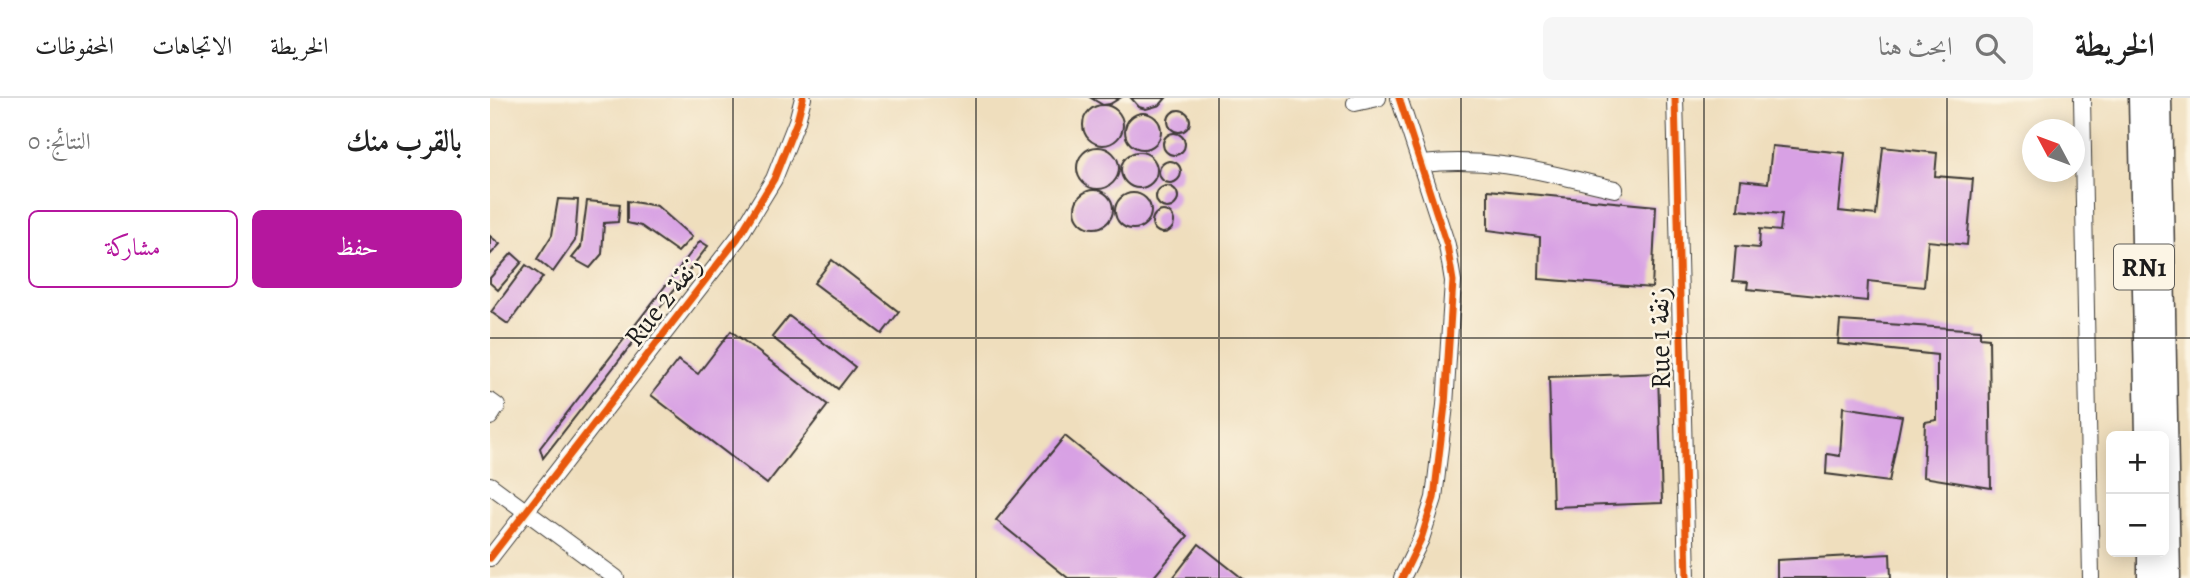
<!DOCTYPE html>
<html lang="ar">
<meta charset="utf-8">
<style>
:root{--surface:#fff;--page:#f6f6f6;--text:#222;--muted:#767676;--line:#e0e0e0;--accent:#b5179e}
body{margin:0;font-family:Alegreya,Amiri,serif;background:var(--page);color:var(--text);direction:rtl}
.controls{position:absolute;right:21px;bottom:21px;display:grid;overflow:hidden;border-radius:10px;box-shadow:0 4px 18px #0003}
.controls button{width:63px;height:63px;display:grid;place-items:center;padding:0;border:0;border-bottom:2px solid var(--line);background:var(--surface);color:var(--text);font:35px sans-serif}
.compass{position:absolute;left:1532px;top:21px;width:63px;height:63px;border-radius:50%;background:var(--surface);box-shadow:0 4px 18px #0003;rotate:311deg}
.list{margin:0;padding:0;list-style:none}
h2{display:flex;justify-content:space-between;align-items:center;height:91px;margin:0;padding:0 28px;font-size:30px}
h2 small{font-size:23px;font-weight:400;color:var(--muted)}
.actions{display:flex;gap:14px;padding:21px 28px}
.actions a{flex:1;padding:16px 0;border:2px solid var(--accent);border-radius:10px;text-align:center;font-size:24px;color:var(--accent)}
.actions .main{background:var(--accent);color:#fff}
.icon{flex:none;width:38px;height:38px;fill:none;stroke:currentColor;stroke-width:2;stroke-linecap:round;stroke-linejoin:round}
.map{position:relative;flex:none;width:1700px;height:480px;overflow:hidden;direction:ltr}
header{display:flex;align-items:center;gap:42px;box-sizing:border-box;height:98px;padding:0 35px;background:var(--surface);border-bottom:2px solid var(--line)}
header strong{font-size:33px}
nav{display:flex;gap:38px;margin-inline-start:auto;font-size:24px}
.search{width:490px;height:63px;background:var(--page);display:flex;align-items:center;gap:18px;box-sizing:border-box;padding:0 24px;border-radius:10px;color:var(--muted);font-size:26px}
main{display:flex}
aside{flex:1;background:var(--surface)}
.map>svg:first-child{display:block}
.building{fill:#d8a1e4}
.lines{fill:none;stroke-linecap:round;stroke-linejoin:round}
.minor-casing{stroke:#3c3934;stroke-width:18}
.highway-casing{stroke:#3c3934;stroke-width:27}
.minor{stroke:#fff;stroke-width:16}
.highway{stroke:#fff;stroke-width:24}
.cycleway-casing{stroke:#fcf5e5;stroke-width:11}
.cycleway{stroke:#e8590c;stroke-width:7}
.grid{fill:none;stroke:#1c1c1c;stroke-width:2;stroke-opacity:0.55}
.labels{text-anchor:middle;dominant-baseline:central;stroke-width:5;stroke-linejoin:round;paint-order:stroke}
.shield{fill:#fcf5e5;stroke:#5f5d58;stroke-width:2}
.shield-label{font-size:26px;font-weight:bold;fill:#1c1c1c}
.street-label{font-size:28px;fill:#1c1c1c;stroke:#fcf5e5}
</style>
<header>
<strong>الخريطة</strong>
<div class="search"><svg class="icon" aria-label="search" viewBox="0 0 24 24"><circle cx="10" cy="10" r="6"/><path d="M15 15l6 6"/></svg>ابحث هنا</div>
<nav><a>الخريطة</a><a>الاتجاهات</a><a>المحفوظات</a></nav>
</header>
<main>
<div class="map">
<svg width="1700" height="480" viewBox="0 0 1700 480">
<rect width="100%" height="100%" fill="#fcf5e5"/>
<filter id="ink" filterUnits="userSpaceOnUse"><feTurbulence type="fractalNoise" baseFrequency=".0143" numOctaves="2"/><feDisplacementMap in="SourceGraphic" scale="14" xChannelSelector="R" yChannelSelector="G"/><feConvolveMatrix kernelMatrix="1 2 1 2 8 2 1 2 1" color-interpolation-filters="sRGB"/></filter>
<filter id="wash" filterUnits="userSpaceOnUse"><feTurbulence type="fractalNoise" baseFrequency=".00686" numOctaves="4" result="noise"/><feDisplacementMap in="SourceGraphic" scale="28" xChannelSelector="R" yChannelSelector="G"/><feGaussianBlur stdDeviation="1.57" result="paint"/><feColorMatrix in="noise" values="0 0 0 0 0 0 0 0 0 0 0 0 0 0 0 0 0 1.4 0 .05"/><feComposite in="paint" operator="in"/></filter>
<g filter="url(#wash)">
<rect width="100%" height="100%" fill="#efdebd"/>
<g id="blocks">
<g class="building">
<polygon points="601,0 630,0 620,6 613,7"/>
<polygon points="641,0 676,0 670,7 656,11 649,9"/>
<circle cx="613" cy="27" r="20"/>
<circle cx="689" cy="23" r="11"/>
<circle cx="653" cy="33" r="18"/>
<circle cx="684" cy="46" r="11"/>
<polygon points="1282,48 1355,55 1349,113 1386,117 1393,49 1447,55 1445,78 1483,81 1477,147 1438,143 1434,189 1378,183 1377,203 1257,191 1258,184 1243,183 1246,148 1269,150 1270,131 1290,133 1292,116 1248,112 1251,82 1278,85"/>
<circle cx="608" cy="70" r="21"/>
<circle cx="649" cy="72" r="18"/>
<circle cx="680" cy="74" r="11"/>
<circle cx="677" cy="99" r="11"/>
<circle cx="604" cy="111" r="19"/>
<polygon points="998,92 1166,108 1162,190 1049,181 1050,139 998,132"/>
<circle cx="643" cy="113" r="18"/>
<polygon points="68,101 88,102 85,143 63,174 47,161 62,137"/>
<polygon points="97,103 130,106 128,124 114,125 112,156 100,170 82,160 91,149"/>
<polygon points="137,103 167,108 202,139 188,154 151,128 137,125"/>
<circle cx="673" cy="124" r="11"/>
<polygon points="0,138 10,146 0,157"/>
<polygon points="210,143 218,148 53,360 50,350"/>
<polygon points="22,155 32,164 8,192 0,185 0,180"/>
<polygon points="342,162 409,214 392,236 324,185"/>
<polygon points="36,167 53,179 18,226 1,214"/>
<polygon points="299,218 365,269 348,291 282,239"/>
<polygon points="1350,223 1490,232 1490,239 1499,240 1501,390 1433,379 1435,324 1447,322 1447,257 1348,246"/>
<polygon points="241,233 338,307 277,386 161,297 188,262 208,276"/>
<polygon points="1168,275 1172,405 1063,409 1059,279"/>
<polygon points="1353,309 1412,318 1399,384 1336,376 1337,356 1350,358"/>
<polygon points="575,338 698,438 663,480 578,480 506,422"/>
<polygon points="709,446 752,480 683,480"/>
<polygon points="1400,456 1401,480 1287,480 1287,462"/>
</g>
</g>
</g>
<g filter="url(#ink)">
<use href="#blocks" fill-opacity="0" stroke="#3c3934" stroke-width="2"/>
<g class="lines">
<defs>
<g id="minor">
<polyline points="909,0 957,147 963,183 955,307 944,400 931,441 912,480"/>
<polyline points="1185,0 1197,480"/>
<polyline points="1592,0 1601,480"/>
<polyline points="865,5 888,0"/>
<path d="M932,66C1004,58 1056,75 1125,91"/>
<polyline points="0,303 7,308 0,319"/>
<polyline points="0,387 126,480"/>
<polyline points="0,460 248,140 284,81 307,23 313,0"/>
</g>
<g id="highway">
<polyline points="1651,0 1658,338"/>
<polyline points="1669,0 1678,480"/>
<polyline points="1660,454 1660,480"/>
</g>
</defs>
<use href="#minor" class="minor-casing"/>
<use href="#highway" class="highway-casing"/>
<use href="#minor" class="minor"/>
<use href="#highway" class="highway"/>
<defs>
<g id="cycleway">
<polyline points="909,0 957,147 963,183 955,307 944,400 931,441 912,480"/>
<polyline points="1185,0 1197,480"/>
<polyline points="0,460 248,140 284,81 307,23 313,0"/>
</g>
</defs>
<use href="#cycleway" class="cycleway-casing"/>
<use href="#cycleway" class="cycleway"/>
</g>
</g>
<path class="grid" d="M243,0V480M486,0V480M729,0V480M971,0V480M1214,0V480M1457,0V480M0,240H1700"/>
<g class="labels">
<rect class="shield" x="1624" y="146.5" width="60" height="45" rx="5"/>
<g class="shield-label">
<text x="1654" y="169">RN1</text>
</g>
<g class="street-label">
<text transform="translate(173 203) rotate(-52)">Rue 2 زنقة</text>
<text transform="translate(1170 240) rotate(-91)">Rue 1 زنقة</text>
</g>
</g>
</svg>
<div class="controls">
<button>+</button>
<button>−</button>
</div>
<svg class="compass" viewBox="-18 -18 36 36"><path d="M0-13l5 13h-10z" fill="#e53935"/><path d="M0 13l5-13h-10z" fill="#767676"/></svg>
</div>
<aside>
<h2>بالقرب منك<small>النتائج: 0</small></h2>
<ul class="list">
</ul>
<div class="actions"><a class="main">حفظ</a><a>مشاركة</a></div>
</aside>
</main>
